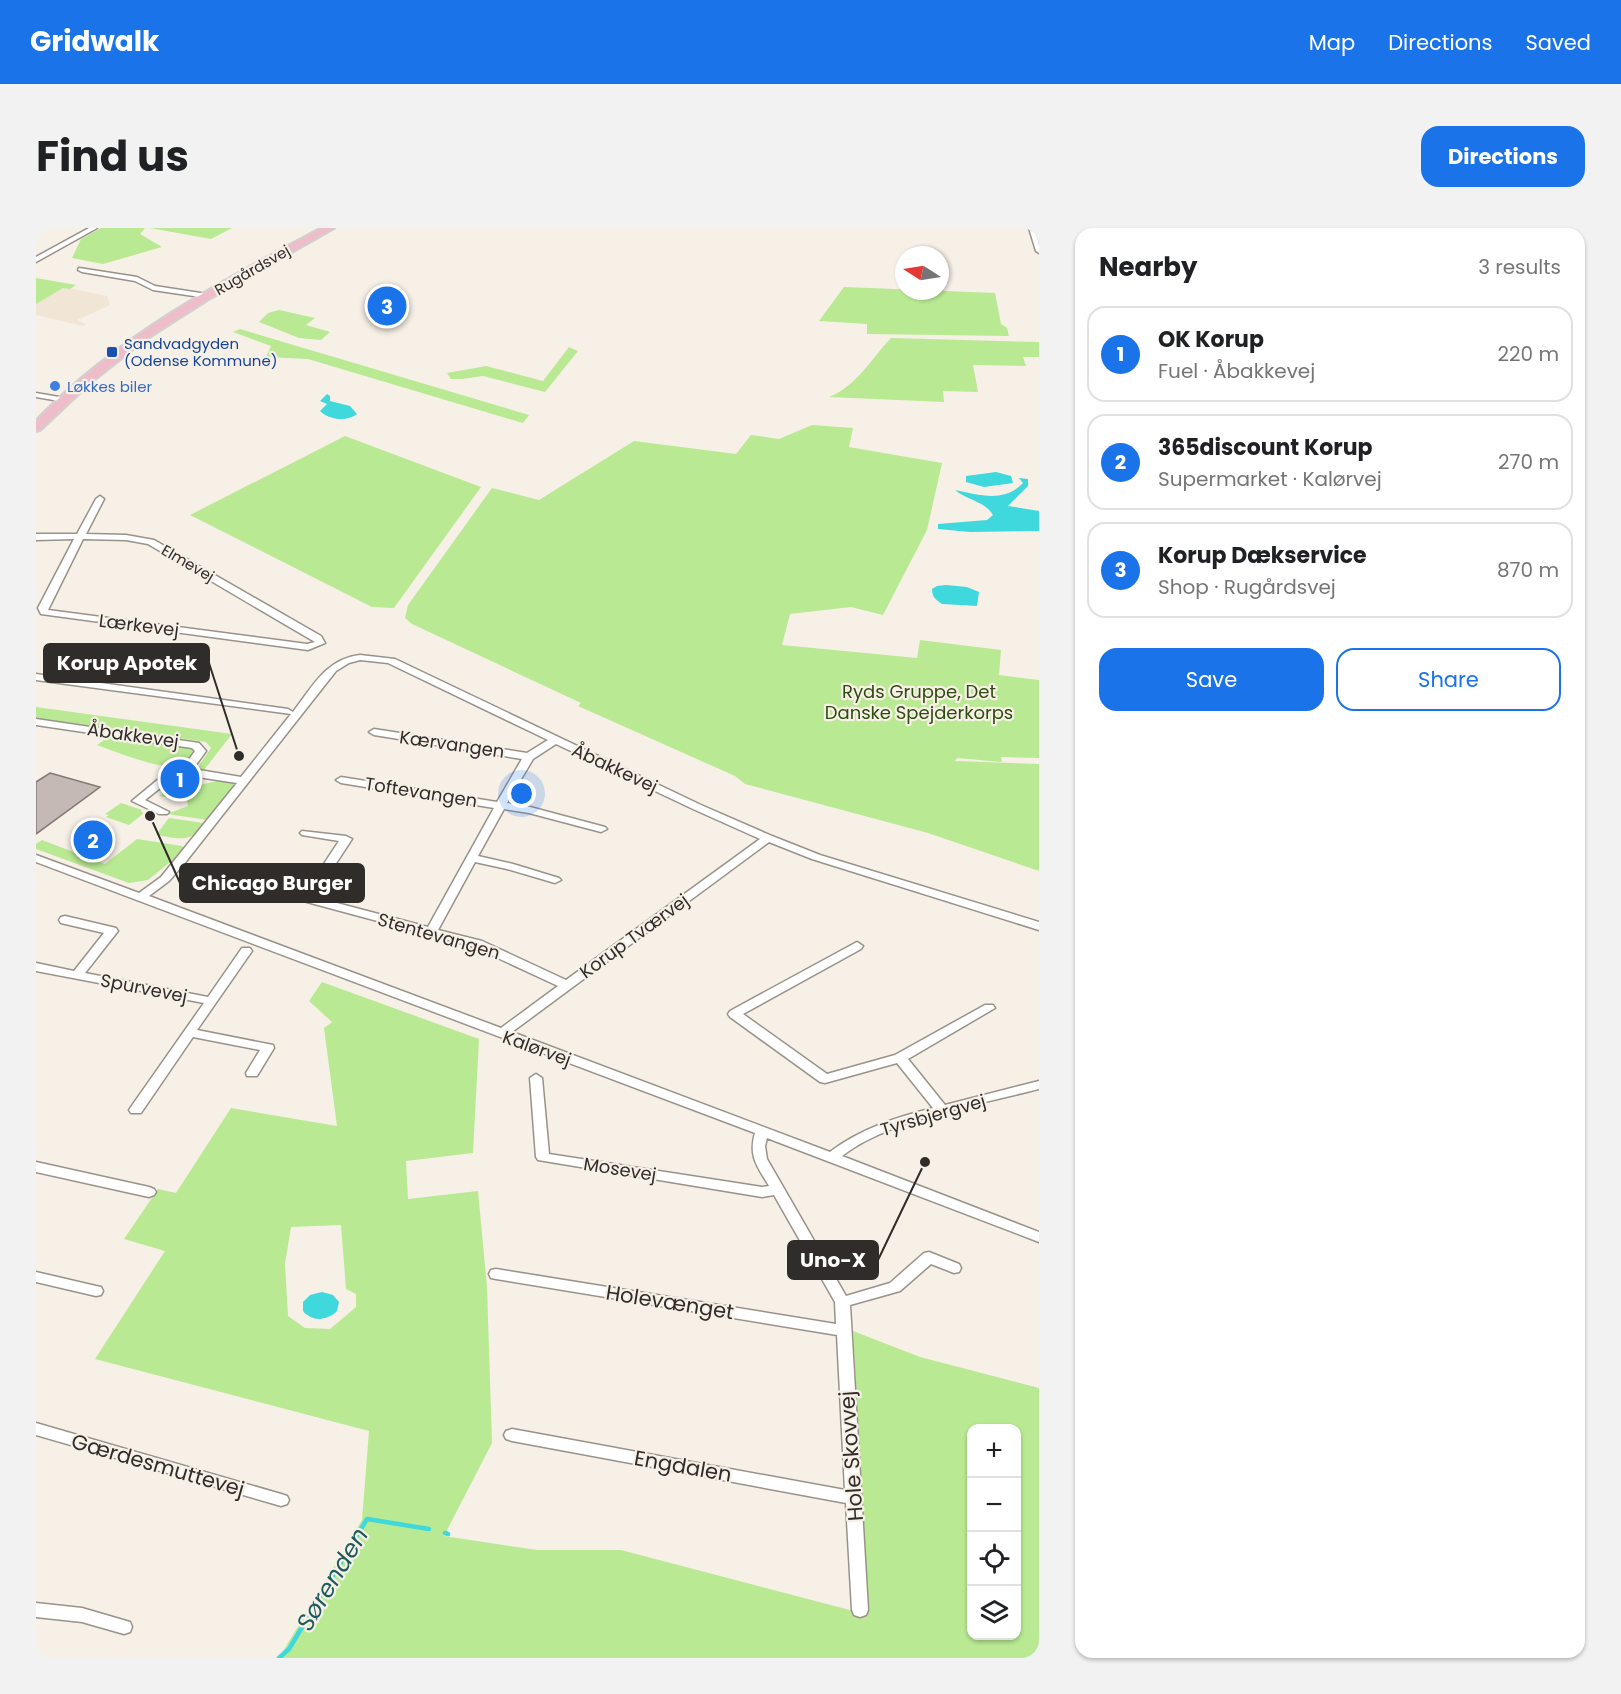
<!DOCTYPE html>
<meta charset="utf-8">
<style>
:root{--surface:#fff;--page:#f2f2f2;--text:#202124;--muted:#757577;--line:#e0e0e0;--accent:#1a73e8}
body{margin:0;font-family:Poppins,sans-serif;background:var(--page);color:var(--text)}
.controls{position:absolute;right:18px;bottom:18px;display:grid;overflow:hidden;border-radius:12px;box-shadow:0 2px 4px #0004}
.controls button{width:54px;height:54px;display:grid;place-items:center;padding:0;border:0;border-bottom:2px solid var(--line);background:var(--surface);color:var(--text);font:30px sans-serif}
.compass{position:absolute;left:859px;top:18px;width:54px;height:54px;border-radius:50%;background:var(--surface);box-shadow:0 2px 4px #0004;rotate:282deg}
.you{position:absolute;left:486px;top:566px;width:21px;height:21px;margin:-15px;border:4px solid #fff;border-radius:50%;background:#1a73e8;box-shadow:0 0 0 9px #1a73e833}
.badge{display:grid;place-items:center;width:39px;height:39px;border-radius:50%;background:var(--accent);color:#fff;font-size:20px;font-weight:700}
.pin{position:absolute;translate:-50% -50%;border:3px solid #fff;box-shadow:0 2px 6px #0006}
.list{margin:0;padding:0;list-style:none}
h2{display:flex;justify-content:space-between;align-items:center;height:78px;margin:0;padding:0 24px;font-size:26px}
h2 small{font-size:20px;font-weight:400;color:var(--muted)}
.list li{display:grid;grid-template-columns:39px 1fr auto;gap:18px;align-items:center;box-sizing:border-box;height:96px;margin:0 12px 12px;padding:0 12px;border:2px solid var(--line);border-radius:18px}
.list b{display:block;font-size:22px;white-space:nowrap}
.list p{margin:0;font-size:20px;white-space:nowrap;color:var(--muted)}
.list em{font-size:20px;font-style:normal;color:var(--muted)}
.actions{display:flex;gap:12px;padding:18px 24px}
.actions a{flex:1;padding:14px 0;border:2px solid var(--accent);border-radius:18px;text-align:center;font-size:21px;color:var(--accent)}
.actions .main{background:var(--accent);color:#fff}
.icon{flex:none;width:33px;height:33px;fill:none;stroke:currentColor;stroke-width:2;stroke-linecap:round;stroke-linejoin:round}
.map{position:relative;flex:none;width:1003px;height:1430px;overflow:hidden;border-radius:18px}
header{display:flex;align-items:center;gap:36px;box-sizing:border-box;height:84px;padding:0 30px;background:var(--accent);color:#fff}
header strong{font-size:28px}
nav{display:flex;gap:33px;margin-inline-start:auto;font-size:21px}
.intro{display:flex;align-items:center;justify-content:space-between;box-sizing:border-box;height:144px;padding:0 36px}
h1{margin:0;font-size:42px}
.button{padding:15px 27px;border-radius:18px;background:var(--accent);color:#fff;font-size:21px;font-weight:700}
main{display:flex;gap:36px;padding:0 36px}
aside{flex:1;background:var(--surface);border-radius:18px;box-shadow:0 2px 4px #0004}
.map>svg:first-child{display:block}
.built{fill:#f1e5d6}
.green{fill:#b9e993;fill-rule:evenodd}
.water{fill:#3fd8dc}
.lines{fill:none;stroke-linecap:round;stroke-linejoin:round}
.stream{stroke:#3fd8dc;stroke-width:4.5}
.building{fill:#c4b9b5;stroke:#837975;stroke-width:1.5}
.minor-casing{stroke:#99928a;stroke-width:3}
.major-casing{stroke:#d1d1d0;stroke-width:4}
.minor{fill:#fff;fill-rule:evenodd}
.major{fill:#efbdca;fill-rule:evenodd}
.transit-dot{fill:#1a4fb4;stroke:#f7f0e7;stroke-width:2}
.shop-dot{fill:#3f7fe0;stroke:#f7f0e7;stroke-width:2}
.labels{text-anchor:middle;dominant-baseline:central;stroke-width:4.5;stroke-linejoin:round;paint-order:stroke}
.far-street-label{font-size:15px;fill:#2f2c29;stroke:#f7f0e7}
.far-transit-label{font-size:15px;fill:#164399;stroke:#f7f0e7;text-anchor:start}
.far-shop-label{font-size:15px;fill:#366cbe;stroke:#f7f0e7;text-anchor:start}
.street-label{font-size:18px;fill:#2f2c29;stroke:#f7f0e7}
.park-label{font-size:18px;fill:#2e4b10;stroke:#f7f0e7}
.near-street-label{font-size:21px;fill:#2f2c29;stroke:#f7f0e7}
.near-water-label{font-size:24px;font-style:italic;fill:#1c5a5b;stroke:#f7f0e7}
.leader{fill:none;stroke:#2f2c29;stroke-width:2}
.callout-dot{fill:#2f2c29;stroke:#f7f0e7;stroke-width:2}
.callout{fill:#2f2c29;stroke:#2f2c29;stroke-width:2}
.callout-label{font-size:20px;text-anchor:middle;font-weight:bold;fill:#fff}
</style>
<header>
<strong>Gridwalk</strong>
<nav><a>Map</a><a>Directions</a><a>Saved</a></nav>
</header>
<div class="intro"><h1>Find us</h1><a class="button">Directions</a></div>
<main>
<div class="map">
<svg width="1003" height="1430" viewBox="0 0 1003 1430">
<rect width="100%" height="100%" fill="#f7f0e7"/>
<polygon class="built" points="27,59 71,68 74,77 41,92 50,96 47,98 0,87 0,76"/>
<g class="green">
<polygon points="65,0 109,0 104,6 126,19 67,36 36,30 45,11"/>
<polygon points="114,0 196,0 175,11"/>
<polygon points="0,50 40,57 34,61 27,60 0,76"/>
<polygon points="808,59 959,65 965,96 971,100 973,108 831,106 831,96 783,93"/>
<polygon points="243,82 279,90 270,97 294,104 285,112 263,110 223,94 232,85"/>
<polygon points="204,101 493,187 487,195 272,131 230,129 235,118 197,104"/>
<path d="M855,110L1003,114V129H987L990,138L937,137L942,164L907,163L908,174L793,169C821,158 835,131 855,110Z"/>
<polygon points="533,119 542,123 509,164 447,148 426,151 415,151 411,145 450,138 507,153"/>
<polygon points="776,197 817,200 813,219 906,235 891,302 847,387 815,379 754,386 746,417 881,430 884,412 965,422 963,447 1003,452 1003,530 965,529 966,534 921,530 919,533 1003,536 1003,643 892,605 709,556 699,548 542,478 545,475 376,396 369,390 372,377 456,260 503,272 598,213 700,226 715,207 743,211"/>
<polygon points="309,208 445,259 358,380 336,379 154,287"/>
<polygon points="0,479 196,506 168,542 161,540 175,520 170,514 0,490"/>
<path d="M74,508L155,519L159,523C155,528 152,535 147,538C133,545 77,523 61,517Z"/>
<polygon points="185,552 197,554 199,558 172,592 131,586 152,578 151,572 123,568 139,557 151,560"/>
<polygon points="85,575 106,582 105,584 108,585 93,597 70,589 73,587 69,586"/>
<path d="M133,590L168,595L169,597C153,616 142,610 120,607Z"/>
<polygon points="101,611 146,618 149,622 112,652 93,655 0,621 0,616 6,612 69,636"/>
<path d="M286,754L443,811L437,925L370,933L372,971L442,963L451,1059L456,1215L408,1308L501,1322H585L829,1386L832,1367L817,1103L884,1129L1003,1160V1430H243L326,1292L333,1203L59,1131L129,1023L88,1011L122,961L140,965L195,880L301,898L288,800L296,794L273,773ZM305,997L310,1061L320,1066V1079L294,1101L269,1100L252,1088L249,1036L255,999ZM936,1200H981V1408H936Z"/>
</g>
<g class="water">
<path d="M291,166L294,168V173L314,178L321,186C311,194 293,192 284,183L291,176L284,173Z"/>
<polygon points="960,244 975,248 977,255 948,259 930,254 930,248"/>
<path d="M983,250L992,251V258L972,278L1003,283V303L934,304L902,301V296L951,292L957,287C949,273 932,273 919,262C944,267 968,275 987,255Z"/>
<path d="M910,357L931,359L943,364L941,378L906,376C900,372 896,369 896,361L901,358Z"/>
<path d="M286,1064L297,1067L303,1074L301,1083C291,1093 276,1094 267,1083V1074L274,1067Z"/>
</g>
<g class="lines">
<g class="stream">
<polyline points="409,1305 412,1306"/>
<polyline points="243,1430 253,1421 331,1291 393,1301"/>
</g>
</g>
<polygon class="building" points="14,545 64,559 0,606 0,554"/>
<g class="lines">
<defs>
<g id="minor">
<polygon points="53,0 61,0 0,34 0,29"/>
<polygon points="993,0 999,0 1003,12 1003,25 1000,23"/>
<polygon points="43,40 101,49 119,58 171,66 175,68 171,70 117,62 99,53 46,44 42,42"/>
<polygon points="0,165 29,170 33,172 29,174 0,169"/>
<path d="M64,268L68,271L50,306L90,307L118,312L285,408L289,415L272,422L5,386L2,380L38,311L0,312V306H41L60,271ZM47,311L90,312L112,316L279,414L271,416L12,382Z"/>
<path d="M324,427L359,431L665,577L736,608L784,627L1003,694V702L776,631L733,614L476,804L794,924C824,901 861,889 897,880L861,835L789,855L784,854L694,789L692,786L694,783L821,714L827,718L825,721L707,786L791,846L859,827L949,777H957L959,780L872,831L909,877L1003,853V861C945,876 853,891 806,928L1003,1004V1014L731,910L729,918L731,931L810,1068L854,1055L888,1025L893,1024L923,1036L925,1040L923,1044L918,1045L895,1036L864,1063L814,1077L832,1382L830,1387L824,1389L818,1387L816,1382L810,1275L476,1213L470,1211L468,1207L470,1203L476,1201L809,1262L801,1107L460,1051L455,1050L453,1046L455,1042L460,1041L800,1096L799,1074L738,967L726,969L502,932L500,929L494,850L500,846L506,850L513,926L726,959L733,958C722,939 712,929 719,905L0,634V627L103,665L125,649L201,555L142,546L109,572L133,584L131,586H123L96,573L136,540H147L159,523L156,520L0,497V491L163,515L170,523L157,541L205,549L255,486L0,452V446L252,481L257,484C277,458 290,431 324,427ZM324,432L352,435L512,512L491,525L338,501L333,504L338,507L486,531L461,574L305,549L300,552L305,555L458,580L392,699L278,669L316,611L310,608L266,603L264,605L266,607L303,613L268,666L223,655L217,658L219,660L438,719L522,758L465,800L113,668L133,653L148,636L300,443L313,435ZM520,516L657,581L724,611L530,752L446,713L402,702L439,634L471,641L519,655L525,652L523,650L477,636L442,628L468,581L493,585L565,604L571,601L569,599L494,579L471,575L497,531Z"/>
<polygon points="29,688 80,700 82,703 49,745 172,769 206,720 214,720 216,723 161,802 237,817 238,820 221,848 211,848 210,845 224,822 157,809 105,885 95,885 93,882 95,879 168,775 0,743 0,735 38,743 68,705 25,695 23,692 25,689"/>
<polygon points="0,934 113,959 118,961 120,964 118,967 113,969 0,944"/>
<polygon points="0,1044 60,1058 65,1059 67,1063 65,1067 60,1068 0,1054"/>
<polygon points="0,1195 245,1266 251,1268 253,1272 251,1276 245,1278 0,1207"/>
<polygon points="0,1375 46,1380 94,1394 96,1399 94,1404 88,1406 46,1394 0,1389"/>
</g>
<path id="major" d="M286,0H298L171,72L110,111L54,155L4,202L0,203V193C79,110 185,53 286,0Z"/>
</defs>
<use href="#minor" class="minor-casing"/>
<use href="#major" class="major-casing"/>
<use href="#minor" class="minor"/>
<use href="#major" class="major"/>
</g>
<rect class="transit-dot" x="70" y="118" width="12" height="12" rx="3"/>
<circle class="shop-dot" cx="19" cy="158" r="6"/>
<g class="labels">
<g class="far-street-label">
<text transform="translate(216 42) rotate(-30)">Rugårdsvej</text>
<text transform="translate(152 335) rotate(30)">Elmevej</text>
</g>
<g class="far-transit-label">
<text x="88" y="115">Sandvadgyden<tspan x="88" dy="17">(Odense Kommune)</tspan></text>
</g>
<g class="far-shop-label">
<text x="31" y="158">Løkkes biler</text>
</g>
<g class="street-label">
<text transform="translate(103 397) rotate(7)">Lærkevej</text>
<text transform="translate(97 507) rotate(8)">Åbakkevej</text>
<text transform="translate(416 516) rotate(8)">Kærvangen</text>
<text transform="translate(579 540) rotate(25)">Åbakkevej</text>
<text transform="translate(385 564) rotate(9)">Toftevangen</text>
<text transform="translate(403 708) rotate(16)">Stentevangen</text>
<text transform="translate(598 708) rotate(-36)">Korup Tværvej</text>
<text transform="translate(108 760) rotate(11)">Spurvevej</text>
<text transform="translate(501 820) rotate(20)">Kalørvej</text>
<text transform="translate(897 887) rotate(-16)">Tyrsbjergvej</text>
<text transform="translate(584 941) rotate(9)">Mosevej</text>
</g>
<g class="park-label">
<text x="883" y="463">Ryds Gruppe, Det<tspan x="883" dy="21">Danske Spejderkorps</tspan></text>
</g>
<g class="near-street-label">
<text transform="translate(634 1074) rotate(9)">Holevænget</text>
<text transform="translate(815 1228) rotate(-94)">Hole Skovvej</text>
<text transform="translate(122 1237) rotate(16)">Gærdesmuttevej</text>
<text transform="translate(647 1238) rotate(10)">Engdalen</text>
</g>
<g class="near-water-label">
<text transform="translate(296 1351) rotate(-59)">Sørenden</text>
</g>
</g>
<path class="leader" d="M203 528L173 435M114 588L144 655M889 934L842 1032"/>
<g class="callout-dot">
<circle cx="203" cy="528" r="6"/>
<circle cx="114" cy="588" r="6"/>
<circle cx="889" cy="934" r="6"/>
</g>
<g class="callout">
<rect x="8" y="416" width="165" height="38" rx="6"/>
<rect x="144" y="636" width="184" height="38" rx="6"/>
<rect x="752" y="1013" width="90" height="38" rx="6"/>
</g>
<g class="callout-label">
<text x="91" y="442">Korup Apotek</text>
<text x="236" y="662">Chicago Burger</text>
<text x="797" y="1039">Uno-X</text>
</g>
</svg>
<div class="controls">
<button>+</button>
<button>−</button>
<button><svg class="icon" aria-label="locate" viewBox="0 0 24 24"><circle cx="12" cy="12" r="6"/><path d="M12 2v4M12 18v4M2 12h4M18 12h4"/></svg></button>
<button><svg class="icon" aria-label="layers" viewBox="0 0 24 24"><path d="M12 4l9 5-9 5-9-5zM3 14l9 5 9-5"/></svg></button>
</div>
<svg class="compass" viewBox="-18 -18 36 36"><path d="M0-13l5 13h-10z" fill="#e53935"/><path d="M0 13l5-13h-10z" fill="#757577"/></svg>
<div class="you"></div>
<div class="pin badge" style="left:144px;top:551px">1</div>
<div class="pin badge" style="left:57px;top:612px">2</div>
<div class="pin badge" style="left:351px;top:78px">3</div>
</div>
<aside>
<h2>Nearby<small>3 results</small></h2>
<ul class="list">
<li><span class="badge">1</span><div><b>OK Korup</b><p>Fuel · Åbakkevej</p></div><em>220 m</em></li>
<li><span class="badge">2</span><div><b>365discount Korup</b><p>Supermarket · Kalørvej</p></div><em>270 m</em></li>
<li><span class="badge">3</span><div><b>Korup Dækservice</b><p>Shop · Rugårdsvej</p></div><em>870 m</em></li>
</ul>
<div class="actions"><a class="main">Save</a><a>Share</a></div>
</aside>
</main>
